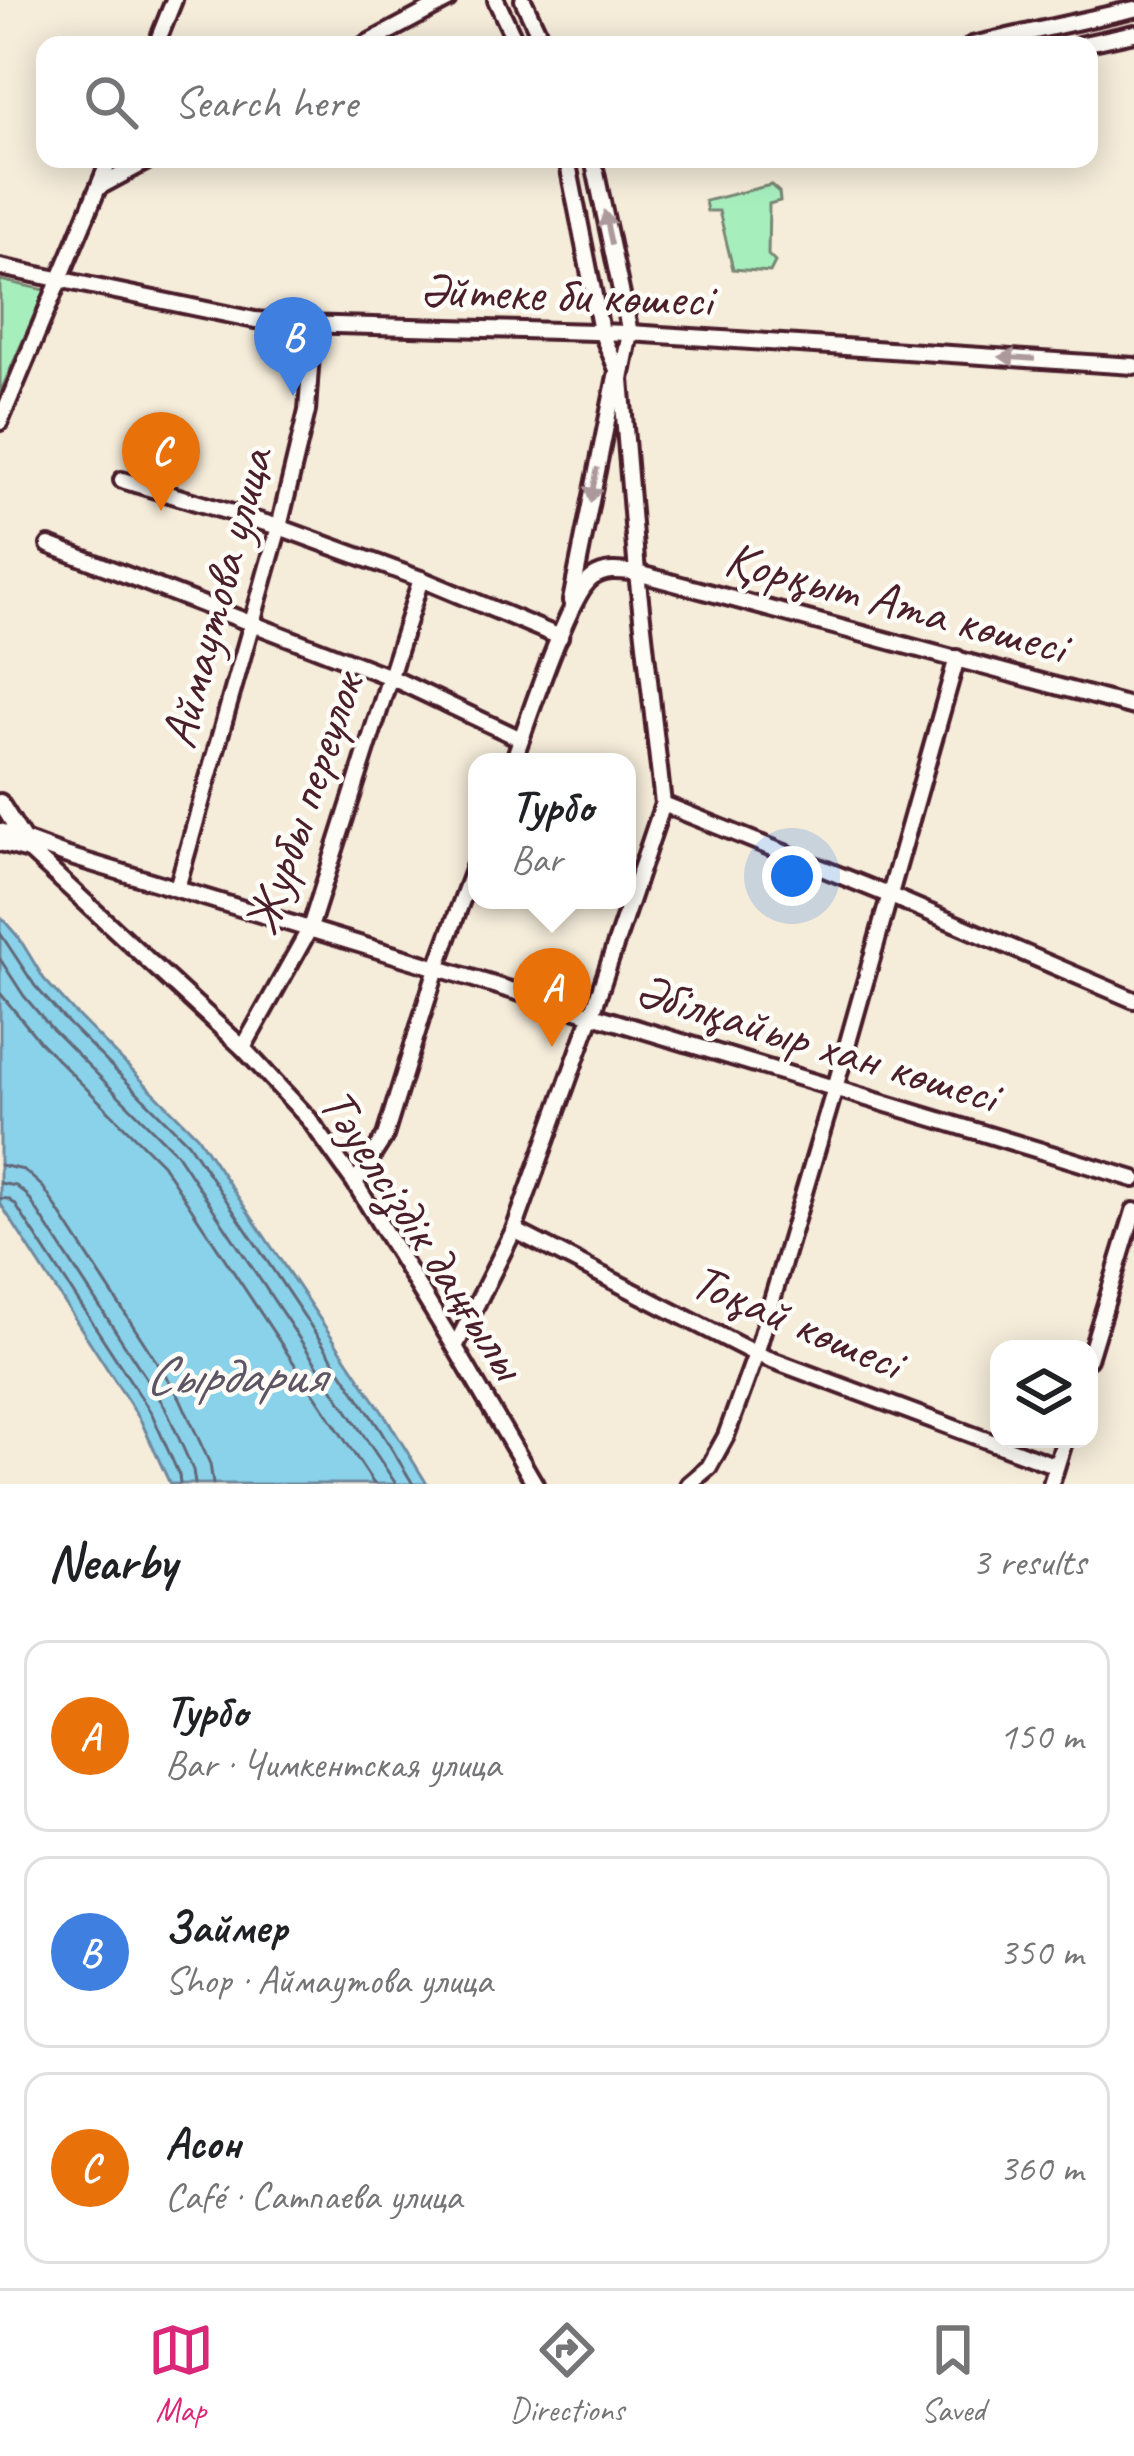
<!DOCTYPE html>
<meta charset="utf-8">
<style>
:root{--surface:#fff;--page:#f2f2f2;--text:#202124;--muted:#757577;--line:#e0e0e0;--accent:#db2777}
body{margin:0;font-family:Caveat,sans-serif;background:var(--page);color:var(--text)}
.controls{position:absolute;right:36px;bottom:36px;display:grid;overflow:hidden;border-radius:24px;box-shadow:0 6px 30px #0003}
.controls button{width:108px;height:108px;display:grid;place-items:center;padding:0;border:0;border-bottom:3px solid var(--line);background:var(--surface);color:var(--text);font:60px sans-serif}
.you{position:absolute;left:792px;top:876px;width:42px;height:42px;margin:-30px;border:9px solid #fff;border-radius:50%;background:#1a73e8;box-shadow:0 0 0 18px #1a73e833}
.badge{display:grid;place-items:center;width:78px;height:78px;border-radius:50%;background:var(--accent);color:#fff;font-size:39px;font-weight:700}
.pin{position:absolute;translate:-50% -99px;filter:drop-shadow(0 3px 6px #0008)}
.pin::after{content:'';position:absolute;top:63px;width:42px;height:36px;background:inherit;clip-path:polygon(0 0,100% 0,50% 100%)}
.popup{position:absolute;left:468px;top:753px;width:168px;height:156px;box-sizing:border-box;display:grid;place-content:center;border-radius:24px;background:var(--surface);filter:drop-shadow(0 3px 9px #0005);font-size:39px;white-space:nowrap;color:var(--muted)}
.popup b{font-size:45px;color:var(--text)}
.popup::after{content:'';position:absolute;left:50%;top:100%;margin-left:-24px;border:24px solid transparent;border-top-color:var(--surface)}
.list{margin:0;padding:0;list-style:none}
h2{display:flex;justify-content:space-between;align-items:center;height:156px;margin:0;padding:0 48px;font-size:51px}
h2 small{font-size:39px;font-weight:400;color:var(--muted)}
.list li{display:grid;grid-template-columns:78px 1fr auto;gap:36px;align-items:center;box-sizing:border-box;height:192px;margin:0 24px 24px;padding:0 24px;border:3px solid var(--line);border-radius:24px}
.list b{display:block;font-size:45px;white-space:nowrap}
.list p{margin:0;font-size:39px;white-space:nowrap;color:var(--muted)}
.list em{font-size:39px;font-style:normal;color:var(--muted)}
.icon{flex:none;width:66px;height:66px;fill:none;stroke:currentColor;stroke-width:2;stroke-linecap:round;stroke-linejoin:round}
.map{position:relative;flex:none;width:1134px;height:1484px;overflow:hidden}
.search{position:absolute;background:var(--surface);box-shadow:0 6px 30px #0003;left:36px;right:36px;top:36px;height:132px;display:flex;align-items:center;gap:30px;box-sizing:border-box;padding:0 42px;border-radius:24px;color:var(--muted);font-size:45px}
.sheet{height:804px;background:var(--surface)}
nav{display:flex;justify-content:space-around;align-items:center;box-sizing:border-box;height:168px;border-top:3px solid var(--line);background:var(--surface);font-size:33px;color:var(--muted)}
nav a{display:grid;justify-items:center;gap:6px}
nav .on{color:var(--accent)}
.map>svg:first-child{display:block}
.green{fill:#a6efbd;stroke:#788774;stroke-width:3}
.water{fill:#89d2ea;stroke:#708a9e;stroke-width:3}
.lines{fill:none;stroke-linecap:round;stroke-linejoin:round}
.shore{stroke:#636777;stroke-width:3}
.minor-casing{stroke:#4a1f2b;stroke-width:22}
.minor{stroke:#fdfcf7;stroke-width:14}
.oneway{fill:#ac999b}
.labels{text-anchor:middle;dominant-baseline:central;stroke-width:9;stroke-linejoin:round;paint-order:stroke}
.street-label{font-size:51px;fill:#4a1f2b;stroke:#fdfcf7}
.water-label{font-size:54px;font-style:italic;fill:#5d5564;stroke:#fdfcf7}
</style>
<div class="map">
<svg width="1134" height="1484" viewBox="0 0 1134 1484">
<rect width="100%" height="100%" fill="#f5ecda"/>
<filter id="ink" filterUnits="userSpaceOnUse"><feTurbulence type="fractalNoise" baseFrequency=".00833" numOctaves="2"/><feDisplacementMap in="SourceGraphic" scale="24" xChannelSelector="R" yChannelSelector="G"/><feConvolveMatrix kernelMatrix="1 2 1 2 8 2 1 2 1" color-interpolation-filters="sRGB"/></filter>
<g filter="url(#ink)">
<g class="green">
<polygon points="771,185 779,192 780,201 769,204 768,255 775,262 770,272 733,269 719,211 707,211 705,201"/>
<polygon points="0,280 45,290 0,393"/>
</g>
<polygon class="water" points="0,916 19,938 44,979 74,1012 197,1136 389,1422 427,1484 170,1484 141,1421 0,1203"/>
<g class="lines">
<g class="shore">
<polyline points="0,933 35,986 65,1020 188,1143 379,1428 413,1484"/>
<polyline points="0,959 24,996 53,1030 176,1153 396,1484"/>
<polyline points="0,993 41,1043 162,1164 374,1484"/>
<polyline points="0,1165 24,1170 43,1187 180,1398 210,1464 213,1484"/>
<polyline points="0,1183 16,1186 27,1195 165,1407 193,1470 195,1484"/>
<polyline points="0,1198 8,1199 15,1204 152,1414 179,1475 180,1484"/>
</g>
<defs>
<g id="minor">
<polyline points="496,0 517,45"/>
<polyline points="523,0 544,45"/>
<polyline points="156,45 174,0"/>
<polyline points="364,45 448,0"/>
<polyline points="972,45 1134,9"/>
<polyline points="1079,45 1134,33"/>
<polyline points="567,159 601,331 621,379"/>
<polyline points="99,187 151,159"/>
<polyline points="0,267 255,320 299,324 630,333 1134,366"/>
<polyline points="0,422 110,159"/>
<polyline points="122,480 279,527 421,579 560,637"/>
<polyline points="49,545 390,677 521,739"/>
<polyline points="571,601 616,376"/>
<path d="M513,762C525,729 569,594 592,578C606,568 621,571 637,573L1134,707"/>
<polyline points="0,802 32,853 243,1048 309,1119 355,1183 455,1347 535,1484"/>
<polyline points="663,804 891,896 1134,1000"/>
<polyline points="0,831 65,855 1134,1179"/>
<polyline points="0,843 36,853"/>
<polyline points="177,888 279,527 307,411 313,325"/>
<polyline points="243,1048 310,928 421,579"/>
<polyline points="355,1183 385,1136 437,968 477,859"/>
<polyline points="514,1230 756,1354 1056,1466"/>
<polyline points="455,1347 514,1230 592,1014 663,804 637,573 621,379 630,333 593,159"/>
<polyline points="1089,1359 1134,1211"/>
<polyline points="689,1484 709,1467 726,1436 756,1354 835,1088 957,658"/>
<polyline points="1051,1484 1065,1439"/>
</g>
</defs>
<use href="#minor" class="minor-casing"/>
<use href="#minor" class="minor"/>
</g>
<defs><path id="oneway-solid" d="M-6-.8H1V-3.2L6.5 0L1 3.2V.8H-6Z" transform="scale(3)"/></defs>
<g class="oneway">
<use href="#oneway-solid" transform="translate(608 228) rotate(-102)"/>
<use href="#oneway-solid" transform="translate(1017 358) rotate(-176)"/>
<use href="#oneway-solid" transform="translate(594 485) rotate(101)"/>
</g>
</g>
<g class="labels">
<g class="street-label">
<text transform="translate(566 294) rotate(2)">Әйтеке би көшесі</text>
<text transform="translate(216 598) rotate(-75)">Аймаутова улица</text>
<text transform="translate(896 602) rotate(15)">Қорқыт Ата көшесі</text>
<text transform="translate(303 804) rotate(-71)">Журбы переулок</text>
<text transform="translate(817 1042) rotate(17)">Әбілқайыр хан көшесі</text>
<text transform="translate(423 1233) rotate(57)">Тәуелсіздік даңғылы</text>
<text transform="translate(797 1321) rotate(23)">Тоқай көшесі</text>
</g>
<g class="water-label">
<text x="234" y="1375">Сырдария</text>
</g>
</g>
</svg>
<div class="controls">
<button><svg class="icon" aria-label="layers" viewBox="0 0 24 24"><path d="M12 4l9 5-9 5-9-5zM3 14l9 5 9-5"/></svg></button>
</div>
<div class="you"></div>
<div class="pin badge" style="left:552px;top:1047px;background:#e8710a">A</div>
<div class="popup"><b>Турбо</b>Bar</div>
<div class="pin badge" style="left:293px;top:396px;background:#3f7fe0">B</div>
<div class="pin badge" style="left:161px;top:511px;background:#e8710a">C</div>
<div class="search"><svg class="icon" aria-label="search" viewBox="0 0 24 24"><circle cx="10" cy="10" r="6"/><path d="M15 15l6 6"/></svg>Search here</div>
</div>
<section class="sheet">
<h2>Nearby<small>3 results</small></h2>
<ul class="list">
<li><span class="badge" style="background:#e8710a">A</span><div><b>Турбо</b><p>Bar · Чимкентская улица</p></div><em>150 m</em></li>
<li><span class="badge" style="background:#3f7fe0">B</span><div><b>Займер</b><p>Shop · Аймаутова улица</p></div><em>350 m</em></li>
<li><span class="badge" style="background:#e8710a">C</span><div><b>Асон</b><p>Café · Сатпаева улица</p></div><em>360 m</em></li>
</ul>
</section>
<nav>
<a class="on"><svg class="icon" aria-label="map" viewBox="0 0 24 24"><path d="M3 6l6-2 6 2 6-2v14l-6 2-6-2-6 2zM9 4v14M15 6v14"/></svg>Map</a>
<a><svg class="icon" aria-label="directions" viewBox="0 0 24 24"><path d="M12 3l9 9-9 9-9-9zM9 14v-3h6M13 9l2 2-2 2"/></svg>Directions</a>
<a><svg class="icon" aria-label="saved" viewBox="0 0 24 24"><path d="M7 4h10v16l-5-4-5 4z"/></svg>Saved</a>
</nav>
